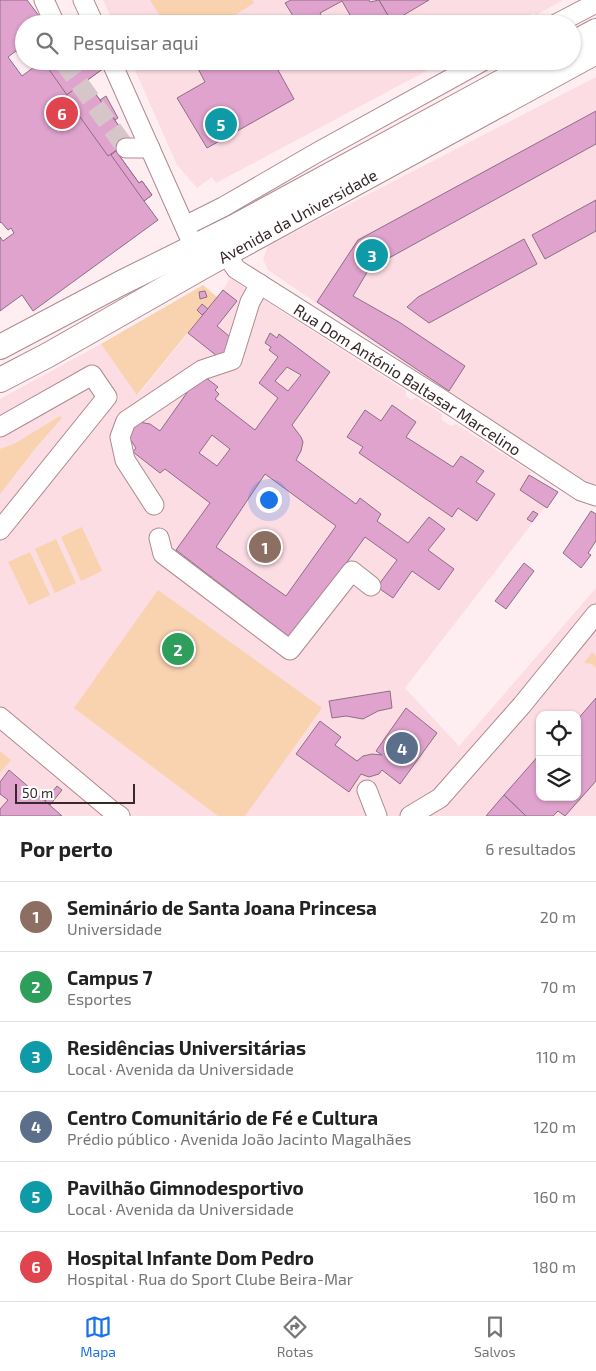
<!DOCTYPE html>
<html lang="pt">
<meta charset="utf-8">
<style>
:root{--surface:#fff;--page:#f6f6f6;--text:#222;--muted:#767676;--line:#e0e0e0;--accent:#1a73e8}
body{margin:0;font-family:"Exo 2",sans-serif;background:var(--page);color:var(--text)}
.controls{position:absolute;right:15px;bottom:15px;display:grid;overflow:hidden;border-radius:10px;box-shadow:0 1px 4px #0004}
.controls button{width:45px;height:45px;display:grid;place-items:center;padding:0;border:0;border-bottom:1px solid var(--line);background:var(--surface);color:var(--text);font:25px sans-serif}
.scale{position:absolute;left:15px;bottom:12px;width:120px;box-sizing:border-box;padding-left:5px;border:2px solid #37282a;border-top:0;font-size:14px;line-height:18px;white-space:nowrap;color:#37282a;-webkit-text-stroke:4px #fff;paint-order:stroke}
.you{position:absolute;left:268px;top:499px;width:18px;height:18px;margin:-12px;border:4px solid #fff;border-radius:50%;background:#1a73e8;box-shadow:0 0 0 8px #1a73e833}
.badge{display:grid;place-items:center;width:32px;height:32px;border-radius:50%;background:var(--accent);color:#fff;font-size:16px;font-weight:700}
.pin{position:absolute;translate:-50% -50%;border:2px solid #fff;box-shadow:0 1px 5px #0006}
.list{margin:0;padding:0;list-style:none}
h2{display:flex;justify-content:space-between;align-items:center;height:65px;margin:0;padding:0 20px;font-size:21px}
h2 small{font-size:16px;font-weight:400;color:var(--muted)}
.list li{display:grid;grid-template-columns:32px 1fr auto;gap:15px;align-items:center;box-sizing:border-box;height:70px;padding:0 20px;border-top:1px solid var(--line)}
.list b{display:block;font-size:19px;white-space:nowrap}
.list p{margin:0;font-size:16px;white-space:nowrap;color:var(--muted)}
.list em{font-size:16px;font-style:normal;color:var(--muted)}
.icon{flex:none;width:28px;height:28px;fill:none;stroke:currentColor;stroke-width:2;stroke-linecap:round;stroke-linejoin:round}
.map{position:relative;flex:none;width:596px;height:816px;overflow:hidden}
.search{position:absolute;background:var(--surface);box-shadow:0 1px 4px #0004;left:15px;right:15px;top:15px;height:55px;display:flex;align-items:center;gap:12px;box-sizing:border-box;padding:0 18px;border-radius:28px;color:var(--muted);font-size:19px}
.sheet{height:485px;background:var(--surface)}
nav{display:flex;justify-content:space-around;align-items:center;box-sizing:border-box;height:70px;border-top:1px solid var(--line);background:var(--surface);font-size:14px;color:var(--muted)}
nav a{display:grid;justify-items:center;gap:2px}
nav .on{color:var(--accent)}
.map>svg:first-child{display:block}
.built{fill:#fcdde3;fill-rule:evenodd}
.green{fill:#f9d2b0}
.building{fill:#dfa3ce;stroke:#8d6f84;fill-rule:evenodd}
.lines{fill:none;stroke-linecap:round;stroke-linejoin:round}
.minor-tunnel{stroke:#d7c6c9;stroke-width:19;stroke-dasharray:19 9;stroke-linecap:butt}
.minor-casing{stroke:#af8990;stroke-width:21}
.major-casing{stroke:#af8990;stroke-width:26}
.minor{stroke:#fff;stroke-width:19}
.major{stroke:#fff;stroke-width:24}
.labels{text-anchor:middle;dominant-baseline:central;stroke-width:4.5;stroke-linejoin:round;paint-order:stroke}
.street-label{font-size:16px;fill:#37282a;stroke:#fff}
</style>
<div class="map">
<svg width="596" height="816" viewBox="0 0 596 816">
<rect width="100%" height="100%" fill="#ffeef1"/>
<g class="built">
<polygon points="103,0 563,0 536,15 534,13 515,24 114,24"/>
<polygon points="131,61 445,61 216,183 212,177 197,188 177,165"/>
<polygon points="596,77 596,484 591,485 575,480 268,270 263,259 268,246"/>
<path d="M230,278L406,391V396L411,400L416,398L442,414V420L451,426L456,424L531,472L520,490L545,507L405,688L459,746L596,588V816H0V399L101,344L138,395L223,290ZM540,715H577V797H540Z"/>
</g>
<g class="green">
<polygon points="150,0 252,0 254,3 221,24 165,24"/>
<polygon points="203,285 217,297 208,309 201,304 197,310 202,315 137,395 101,344"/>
<polygon points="60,416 62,418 38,445 0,494 0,449 14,444"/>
<polygon points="82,527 102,571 81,581 61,537"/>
<polygon points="56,539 76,583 55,593 35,549"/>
<polygon points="30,552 50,595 29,605 8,562"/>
<polygon points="158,590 322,708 245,816 218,816 74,708"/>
<polygon points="592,652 596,656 596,668 592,664 584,663"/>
<polygon points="0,751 11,760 0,773"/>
</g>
<g class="building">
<polygon points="0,0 27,0 43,21 39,24 24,24 24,61 16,51 8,57 22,76 42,61 48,68 58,61 99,61 104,68 86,81 130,141 116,151 139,183 142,181 152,195 144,201 158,220 33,311 22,295 0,311 0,237 3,241 14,233 11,228 8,230 1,222 0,223"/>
<polygon points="291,0 369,0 370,2 379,0 392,22 390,24 333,24 350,15 342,1 320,13 326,24 298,24 285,3"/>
<polygon points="379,0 429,0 392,22"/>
<polygon points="58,61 99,61 104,68 67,95 48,68"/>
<polygon points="194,61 273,61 294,99 207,148 177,98 205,82"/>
<polygon points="86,81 130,141 108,156 65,96"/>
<polygon points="106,96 118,118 115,120 100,100"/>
<polygon points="596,111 596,144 369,269 353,296 399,322 465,366 449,391 317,302 358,240"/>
<polygon points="116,151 139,183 142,181 152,195 144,201 111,155"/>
<polygon points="596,200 596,231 545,259 532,235"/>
<polygon points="524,239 537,264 429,323 407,307 418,297"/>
<polygon points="223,290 237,301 217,326 236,342 222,360 188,333"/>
<polygon points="205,291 207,297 200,299 199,292"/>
<polygon points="202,304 208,309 202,315 197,310"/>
<path d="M270,333L277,338L279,334L330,372L292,425L301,437L303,442L301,451L296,460L356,504L360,498L381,514L377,521L408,543L429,517L445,529L428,550L454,569L439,590L412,571L393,598L377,587L397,560L365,537L292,639L176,550L210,503L165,469L160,473L133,452L136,448L130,439L129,430L139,422L150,424L160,431L198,377H205L218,387L215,390L219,394L215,399L255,430L278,398L259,383L278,357L269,350L271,347L265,343ZM287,367L301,375L288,391L275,381ZM212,435L230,449L217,466L199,453ZM265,474L336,526L286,596L216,547Z"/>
<polygon points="392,405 416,422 406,437 453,467 461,456 484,471 476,482 495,494 477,521 458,508 452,517 359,453 363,447 347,437 365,410 381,421"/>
<polygon points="529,475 558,492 547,508 520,490"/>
<polygon points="533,511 538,514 532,522 527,519"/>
<polygon points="591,511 596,514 596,541 588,553 591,555 581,568 563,553"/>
<polygon points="524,563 534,571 506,609 495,601"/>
<polygon points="390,691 392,708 378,711 363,719 346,716 332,718 329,701"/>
<polygon points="596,698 596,781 565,816 558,811 553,816 526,816 504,795 540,754 540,797 577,797 577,720"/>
<polygon points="406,708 437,733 400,784 382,770 379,774 369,777 361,774 349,792 296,754 320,721 341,737 335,745 357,761 363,756 372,754 382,755 376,751"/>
<polygon points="9,770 45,801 62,816 0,816 0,809 8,800 0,794 0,782"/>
<polygon points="57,786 62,790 50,805 45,801"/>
<polygon points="504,795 526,816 486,816"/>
</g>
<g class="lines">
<polyline class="minor-tunnel" points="63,61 126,148"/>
<defs>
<g id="minor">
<polyline points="44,0 55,24"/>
<polyline points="83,0 94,24"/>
<polyline points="556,24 596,3"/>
<polyline points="111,61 189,236"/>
<polyline points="126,148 150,148"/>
<polyline points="185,226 223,207 318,152 483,61"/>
<path id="s1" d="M226,254L236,269L446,402L581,491L596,496"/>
<polyline points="0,427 92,375 107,397 0,530"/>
<polyline points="154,505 125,460 120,437 126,421 202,370 232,360 250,302 260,284"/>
<polyline points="159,538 163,554 290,650 352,571 371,586"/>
<polyline points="0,717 111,810 120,816"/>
<polyline points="367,790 377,816"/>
<polyline points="410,816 440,798 522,705 596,614"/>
</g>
<g id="major">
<polyline points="572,44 596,31"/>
<polyline points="0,347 121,283 234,227 540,61"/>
<path id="s2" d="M0,380L48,355L204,266L596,52"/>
</g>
</defs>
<use href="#minor" class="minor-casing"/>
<use href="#major" class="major-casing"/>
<use href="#minor" class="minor"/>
<use href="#major" class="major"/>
</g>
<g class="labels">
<g class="street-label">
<text stroke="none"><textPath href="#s2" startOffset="340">Avenida da Universidade</textPath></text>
<text stroke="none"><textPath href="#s1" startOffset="222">Rua Dom António Baltasar Marcelino</textPath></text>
</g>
</g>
</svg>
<div class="controls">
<button><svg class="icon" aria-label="locate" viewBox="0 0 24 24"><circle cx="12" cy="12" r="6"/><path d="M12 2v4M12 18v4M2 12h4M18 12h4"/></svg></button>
<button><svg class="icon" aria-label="layers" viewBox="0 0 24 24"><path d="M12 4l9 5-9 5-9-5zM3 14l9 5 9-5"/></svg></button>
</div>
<div class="scale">50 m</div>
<div class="you"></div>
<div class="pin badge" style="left:265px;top:547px;background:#8d6e63">1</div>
<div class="pin badge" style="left:178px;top:649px;background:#2e9e5b">2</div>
<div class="pin badge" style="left:372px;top:255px;background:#0f9aa8">3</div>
<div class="pin badge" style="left:402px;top:748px;background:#5c6f8a">4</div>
<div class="pin badge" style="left:221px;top:124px;background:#0f9aa8">5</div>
<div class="pin badge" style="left:62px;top:113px;background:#e0444e">6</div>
<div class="search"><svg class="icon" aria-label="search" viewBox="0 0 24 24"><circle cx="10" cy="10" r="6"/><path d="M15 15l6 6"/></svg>Pesquisar aqui</div>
</div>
<section class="sheet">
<h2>Por perto<small>6 resultados</small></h2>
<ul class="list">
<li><span class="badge" style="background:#8d6e63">1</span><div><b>Seminário de Santa Joana Princesa</b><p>Universidade</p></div><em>20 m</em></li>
<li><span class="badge" style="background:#2e9e5b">2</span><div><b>Campus 7</b><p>Esportes</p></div><em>70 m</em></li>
<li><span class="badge" style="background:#0f9aa8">3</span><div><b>Residências Universitárias</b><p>Local · Avenida da Universidade</p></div><em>110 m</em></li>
<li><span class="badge" style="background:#5c6f8a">4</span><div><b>Centro Comunitário de Fé e Cultura</b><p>Prédio público · Avenida João Jacinto Magalhães</p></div><em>120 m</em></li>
<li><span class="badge" style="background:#0f9aa8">5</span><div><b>Pavilhão Gimnodesportivo</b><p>Local · Avenida da Universidade</p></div><em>160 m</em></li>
<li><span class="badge" style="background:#e0444e">6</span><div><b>Hospital Infante Dom Pedro</b><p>Hospital · Rua do Sport Clube Beira-Mar</p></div><em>180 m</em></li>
</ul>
</section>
<nav>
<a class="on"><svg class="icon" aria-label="map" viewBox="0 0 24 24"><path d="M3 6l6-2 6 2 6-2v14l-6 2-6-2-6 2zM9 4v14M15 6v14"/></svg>Mapa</a>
<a><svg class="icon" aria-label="directions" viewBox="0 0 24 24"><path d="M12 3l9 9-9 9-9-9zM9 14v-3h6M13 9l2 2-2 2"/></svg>Rotas</a>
<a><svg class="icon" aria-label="saved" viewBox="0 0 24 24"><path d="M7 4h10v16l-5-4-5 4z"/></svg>Salvos</a>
</nav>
